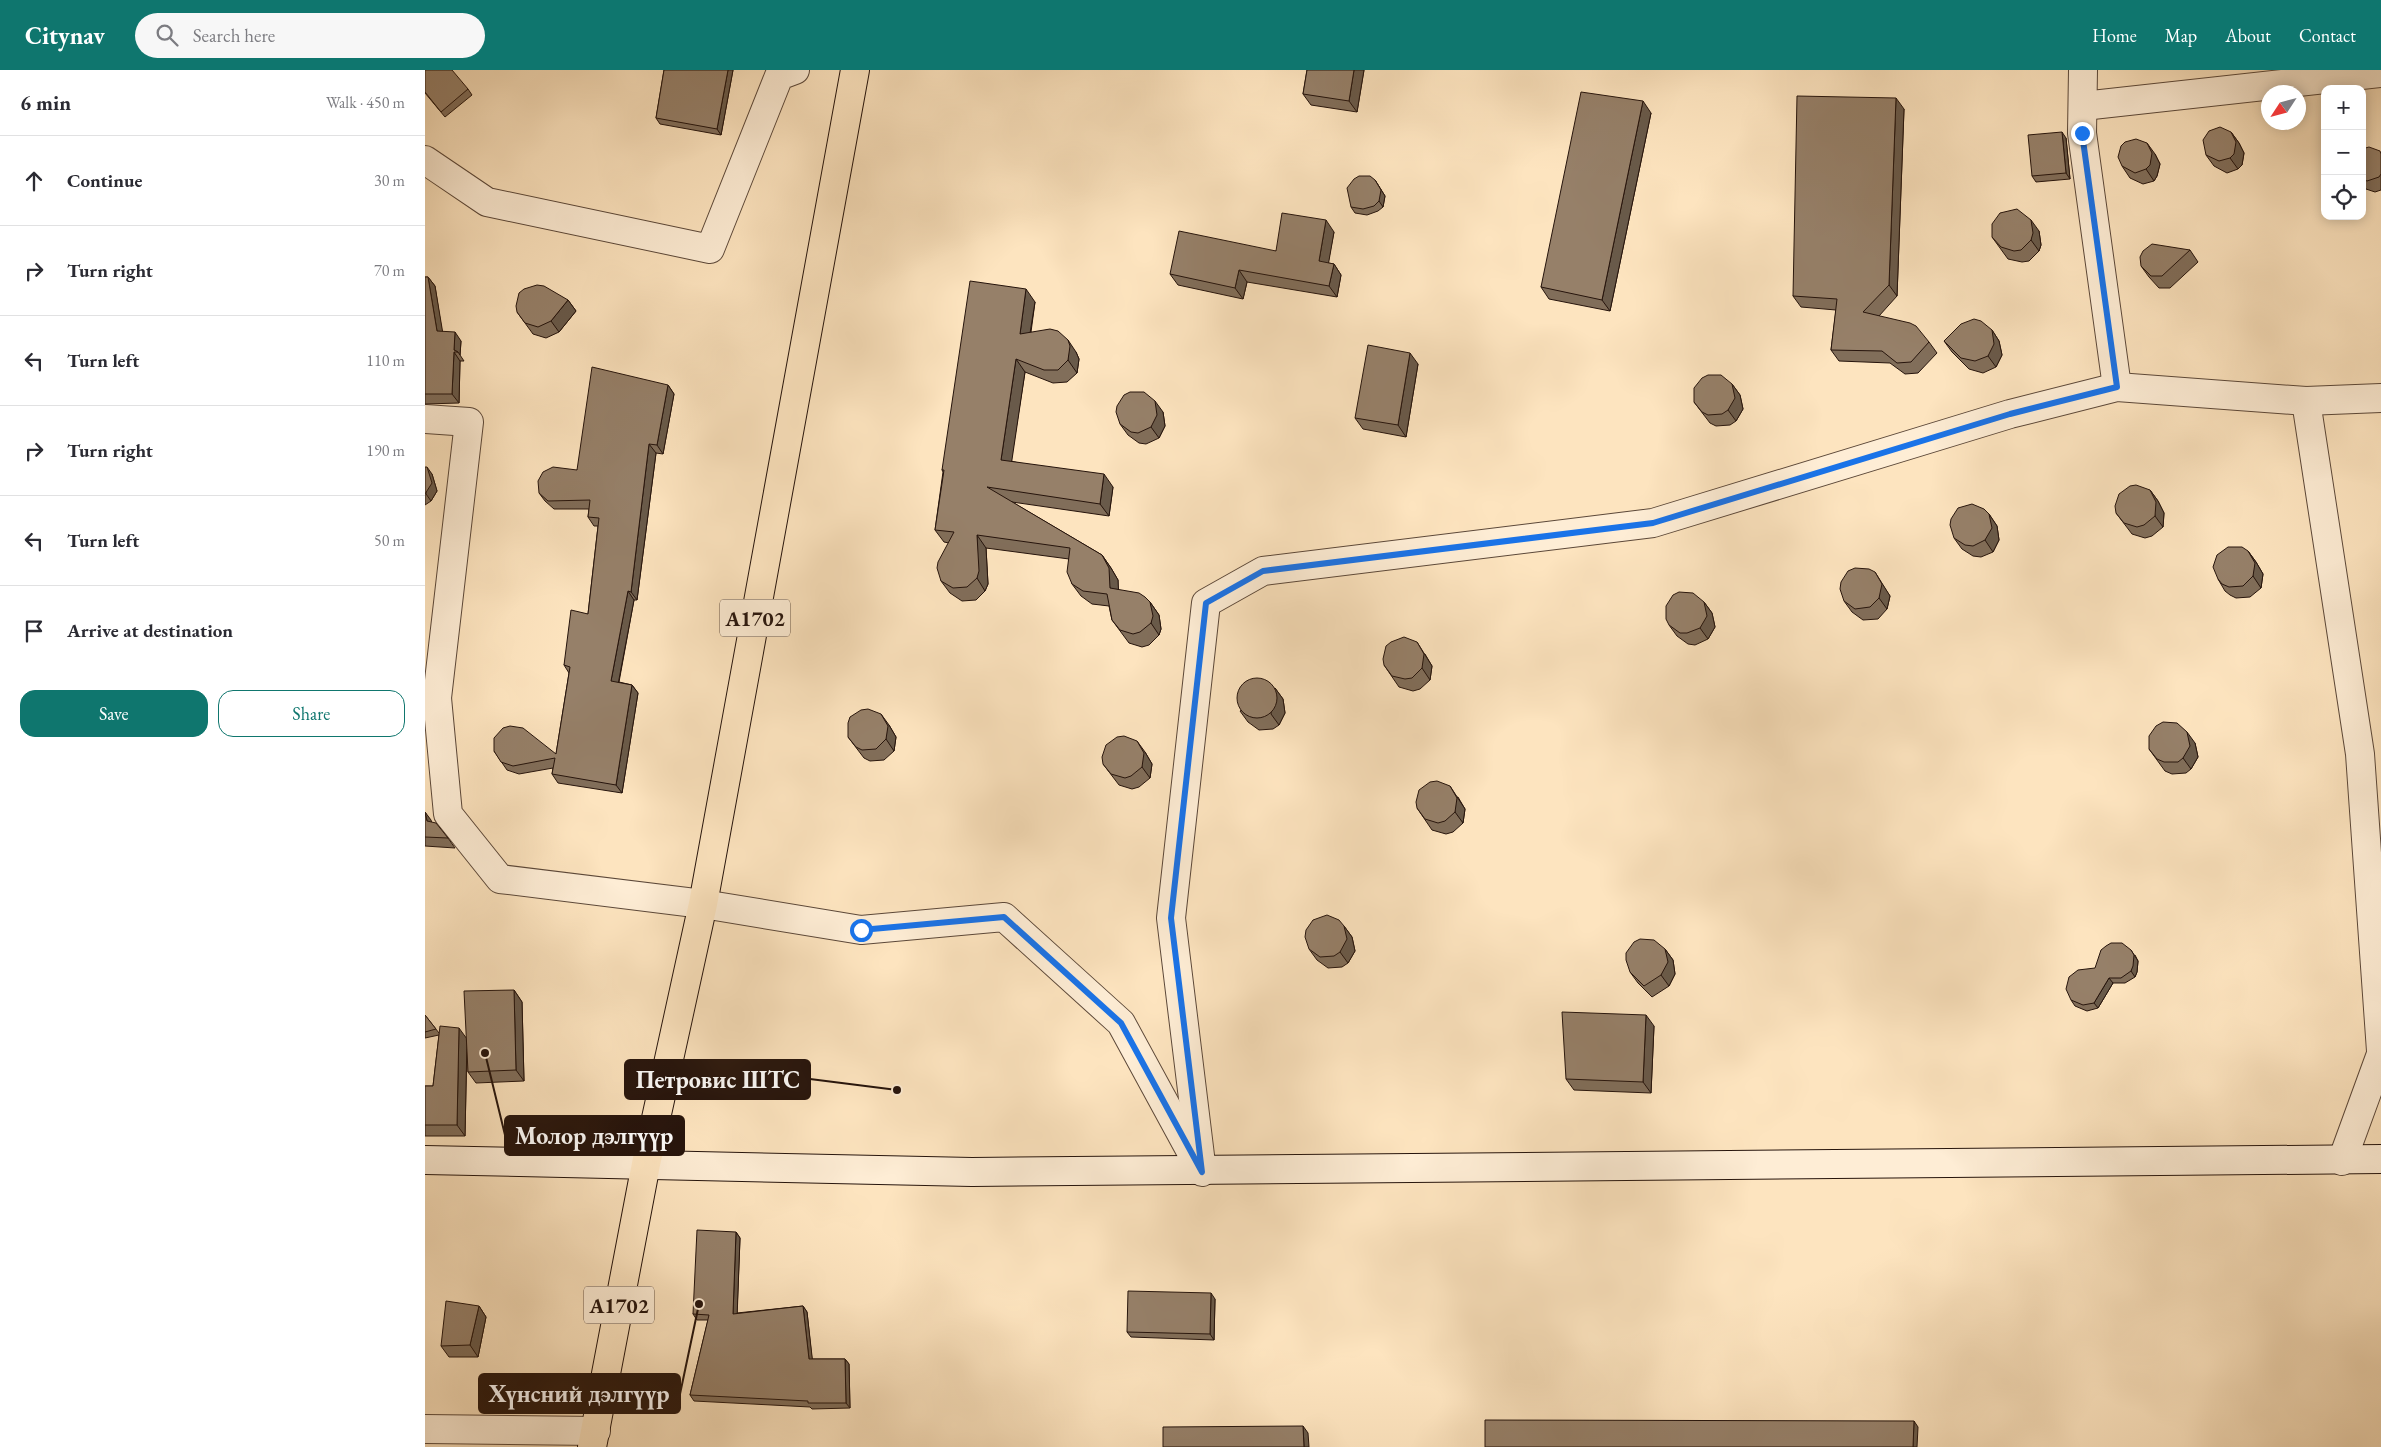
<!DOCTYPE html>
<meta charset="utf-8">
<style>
:root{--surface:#fff;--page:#f7f7f7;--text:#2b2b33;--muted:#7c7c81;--line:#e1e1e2;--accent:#0f766e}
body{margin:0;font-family:"EB Garamond",serif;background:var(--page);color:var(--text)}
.controls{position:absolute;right:15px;top:15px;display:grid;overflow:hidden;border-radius:10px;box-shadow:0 2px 12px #0003}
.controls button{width:45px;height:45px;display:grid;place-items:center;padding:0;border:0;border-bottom:1px solid var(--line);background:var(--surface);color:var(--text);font:25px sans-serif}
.compass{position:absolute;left:1836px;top:15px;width:45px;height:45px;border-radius:50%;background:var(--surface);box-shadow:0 2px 12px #0003;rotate:234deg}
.stop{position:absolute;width:15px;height:15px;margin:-11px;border:4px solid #1a73e8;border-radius:50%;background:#fff}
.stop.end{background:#1a73e8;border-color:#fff;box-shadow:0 1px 5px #0008}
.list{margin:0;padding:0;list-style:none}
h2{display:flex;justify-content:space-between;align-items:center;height:65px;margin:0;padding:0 20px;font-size:21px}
h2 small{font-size:16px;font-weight:400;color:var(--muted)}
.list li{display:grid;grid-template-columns:32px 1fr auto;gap:15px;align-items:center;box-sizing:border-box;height:90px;padding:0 20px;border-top:1px solid var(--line)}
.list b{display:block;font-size:19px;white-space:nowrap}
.list em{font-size:16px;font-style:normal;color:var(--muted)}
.actions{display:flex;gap:10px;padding:15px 20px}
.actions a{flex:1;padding:11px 0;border:1px solid var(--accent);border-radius:15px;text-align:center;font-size:18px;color:var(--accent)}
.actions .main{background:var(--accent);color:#fff}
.icon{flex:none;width:28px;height:28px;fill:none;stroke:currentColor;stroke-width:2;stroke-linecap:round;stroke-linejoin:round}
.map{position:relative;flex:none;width:1956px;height:1377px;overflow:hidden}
header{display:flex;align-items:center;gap:30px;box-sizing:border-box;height:70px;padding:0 25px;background:var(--accent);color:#fff}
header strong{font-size:24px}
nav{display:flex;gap:28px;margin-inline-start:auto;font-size:18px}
.search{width:350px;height:45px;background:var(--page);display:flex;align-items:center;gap:12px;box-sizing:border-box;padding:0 18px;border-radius:28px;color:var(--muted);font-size:19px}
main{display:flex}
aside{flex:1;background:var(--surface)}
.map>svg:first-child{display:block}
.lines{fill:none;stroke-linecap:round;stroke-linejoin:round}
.street-casing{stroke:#5c4839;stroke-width:30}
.secondary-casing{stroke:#26140c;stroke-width:30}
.highway-casing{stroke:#26140c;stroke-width:30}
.street{stroke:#feedd5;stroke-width:28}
.secondary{stroke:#feedd5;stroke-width:28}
.highway{stroke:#fde4bf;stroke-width:28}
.wall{fill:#816e5a;stroke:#26140c}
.shaded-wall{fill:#695a4a;stroke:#26140c}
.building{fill:#968069;stroke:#26140c}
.route{stroke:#1a73e8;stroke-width:6}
.labels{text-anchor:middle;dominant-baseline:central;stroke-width:4;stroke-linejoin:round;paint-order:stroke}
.shield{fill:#feedd5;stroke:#675548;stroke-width:1}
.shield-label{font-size:21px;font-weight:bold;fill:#26140c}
.leader{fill:none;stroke:#26140c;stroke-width:2}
.callout-dot{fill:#26140c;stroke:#feedd5;stroke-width:2}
.callout{fill:#26140c;stroke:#26140c;stroke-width:2}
.callout-label{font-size:24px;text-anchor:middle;font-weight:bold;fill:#fff}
</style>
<header>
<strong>Citynav</strong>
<div class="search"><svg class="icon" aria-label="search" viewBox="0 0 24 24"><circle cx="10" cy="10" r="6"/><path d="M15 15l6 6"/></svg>Search here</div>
<nav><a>Home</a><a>Map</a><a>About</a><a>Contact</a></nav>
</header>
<main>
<aside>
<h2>6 min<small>Walk · 450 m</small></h2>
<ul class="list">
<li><svg class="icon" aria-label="ahead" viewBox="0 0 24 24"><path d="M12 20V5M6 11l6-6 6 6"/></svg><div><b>Continue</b></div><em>30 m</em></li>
<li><svg class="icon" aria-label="right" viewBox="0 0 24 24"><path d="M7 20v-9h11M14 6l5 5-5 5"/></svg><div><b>Turn right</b></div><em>70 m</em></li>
<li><svg class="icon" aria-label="left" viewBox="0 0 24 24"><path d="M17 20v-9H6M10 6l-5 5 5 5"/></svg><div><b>Turn left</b></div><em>110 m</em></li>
<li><svg class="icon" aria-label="right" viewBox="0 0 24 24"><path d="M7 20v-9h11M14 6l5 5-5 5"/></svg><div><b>Turn right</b></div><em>190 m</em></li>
<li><svg class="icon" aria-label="left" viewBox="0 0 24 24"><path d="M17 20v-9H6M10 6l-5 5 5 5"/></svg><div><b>Turn left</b></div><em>50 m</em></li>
<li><svg class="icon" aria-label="arrive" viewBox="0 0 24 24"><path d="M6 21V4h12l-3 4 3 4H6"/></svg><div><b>Arrive at destination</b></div></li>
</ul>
<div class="actions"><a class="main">Save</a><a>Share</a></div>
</aside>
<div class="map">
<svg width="1956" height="1377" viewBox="0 0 1956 1377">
<rect width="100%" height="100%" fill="#fde4bf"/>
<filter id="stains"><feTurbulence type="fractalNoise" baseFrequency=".004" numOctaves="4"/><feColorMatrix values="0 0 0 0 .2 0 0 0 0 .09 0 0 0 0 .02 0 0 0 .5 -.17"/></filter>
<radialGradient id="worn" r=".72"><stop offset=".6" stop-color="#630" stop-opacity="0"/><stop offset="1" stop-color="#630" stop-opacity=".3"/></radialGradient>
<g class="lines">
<defs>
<g id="street">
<polyline points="1658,0 1657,63 1692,317"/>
<polyline points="1658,36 1956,3"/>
<polyline points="0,90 62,132 285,179 354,6 370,0"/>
<polyline points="1881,331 1935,684 1956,981"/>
<polyline points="0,349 44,352 12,628 0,627"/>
<polyline points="12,628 23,744 75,809 278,834 436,860 579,847 696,953 770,1089"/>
<polyline points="1917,1091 1956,984"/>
<polyline points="777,1102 746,848 781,533 838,501 1228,453 1585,344 1692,317 1881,331 1956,328"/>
<polyline points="0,1359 171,1361"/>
</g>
<polyline id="secondary" points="0,1090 547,1102 1956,1089"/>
<polyline id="highway" points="167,1377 221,1094 278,834 430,0"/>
</defs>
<use href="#street" class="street-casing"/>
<use href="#secondary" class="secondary-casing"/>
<use href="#highway" class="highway-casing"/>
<use href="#street" class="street"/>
<use href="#secondary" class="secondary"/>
<use href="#highway" class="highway"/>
</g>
<g class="wall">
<polygon points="0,0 43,19 47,25 20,47 0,23"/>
<polygon points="239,0 308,0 296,65 235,54 231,48"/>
<polygon points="882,0 939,0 932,42 886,35 878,24"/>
<polygon points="1479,39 1472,226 1454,246 1504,272 1512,283 1493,303 1480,304 1465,293 1414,291 1406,280 1411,240 1376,237 1368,226"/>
<polygon points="1226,43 1185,241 1124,229 1116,217"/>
<polygon points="1806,62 1814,73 1819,83 1817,95 1813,99 1802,103 1789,96 1781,85"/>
<polygon points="1641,68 1645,109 1611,112 1607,106"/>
<polygon points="1937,79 1956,83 1956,120 1950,122 1941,119 1937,113"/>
<polygon points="1730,84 1735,94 1732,106 1729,111 1718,114 1705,108 1697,96"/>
<polygon points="950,110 960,126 958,137 953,141 942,145 930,143 926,137"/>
<polygon points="1614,161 1616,175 1614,181 1604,191 1597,192 1583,189 1567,167"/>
<polygon points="909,162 903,193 909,194 916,205 912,227 822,212 818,229 753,215 745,204 851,181"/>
<polygon points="1765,180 1773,192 1745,218 1734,218 1724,207 1716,196"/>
<polygon points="0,207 3,207 10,216 17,262 36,271 35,285 39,291 35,291 34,333 0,334"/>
<polygon points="143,230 151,241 134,262 121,268 108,264 92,242"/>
<polygon points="610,232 606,262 651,282 654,289 652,303 642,312 628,313 600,302 586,391 688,417 684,446 587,432 677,485 686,498 693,510 693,520 725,532 734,545 736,559 734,565 724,575 717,577 704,573 687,550 684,536 667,534 656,526 647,514 644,489 561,478 563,514 560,521 551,530 537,531 525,523 516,511 524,473 519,472 510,460 518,402 517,400"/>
<polygon points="1567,260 1574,271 1577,285 1571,297 1558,303 1544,299 1527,282 1519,271"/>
<polygon points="993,294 981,367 938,359 930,348"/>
<polygon points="1307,314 1315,325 1318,339 1311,351 1305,355 1291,356 1285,353 1269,332"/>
<polygon points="243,315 249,324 238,384 231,383 212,530 209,530 194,612 207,615 213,623 197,723 133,713 127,704 128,698 94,704 82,700 69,681 131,684 144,603 139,595 163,544 173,456 169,456 163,447 164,439 129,439 120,431 114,423 152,400"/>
<polygon points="738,342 740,356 734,368 721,374 714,373 703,365 695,354"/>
<polygon points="0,397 7,404 12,421 6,431 0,435"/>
<polygon points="1725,420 1733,431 1739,443 1738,457 1727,466 1720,468 1707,464 1691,443"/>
<polygon points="1564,444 1572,456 1574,470 1568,482 1556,487 1548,486 1537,479 1529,468"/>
<polygon points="1823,481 1831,492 1838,504 1836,518 1825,527 1811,528 1805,525 1800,521 1793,509"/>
<polygon points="1457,514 1465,526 1462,539 1453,549 1438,550 1427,542 1419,531"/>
<polygon points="1279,532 1287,543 1290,557 1283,569 1270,575 1263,574 1252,566 1244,555"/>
<polygon points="1000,584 1007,596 1005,610 995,619 988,621 974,617 959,595"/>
<polygon points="850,618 858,629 860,643 854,655 848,659 834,660 823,652 815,641"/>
<polygon points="464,655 471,667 469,681 459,690 445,691 439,688 423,667"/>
<polygon points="1770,673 1773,687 1766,699 1761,703 1747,704 1740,701 1724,679"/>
<polygon points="720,682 727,694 725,708 714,717 707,719 694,715 678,694"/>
<polygon points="1033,727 1040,739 1038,753 1028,762 1021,764 1007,760 992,738"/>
<polygon points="0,742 6,752 23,768 30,778 0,776"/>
<polygon points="919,856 927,867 930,881 923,893 917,897 903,898 892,890 884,879"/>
<polygon points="1240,879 1248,890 1250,904 1244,916 1227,927 1213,913 1205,902"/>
<polygon points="1710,885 1713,891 1712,902 1710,907 1700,913 1688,913 1673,938 1662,941 1650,936 1646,930"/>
<polygon points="89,920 97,932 99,1011 51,1013 43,1002 42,970 40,1066 0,1066 0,1016 8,1016 14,965 0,968 0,945 14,963 42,969"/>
<polygon points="1229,956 1226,1023 1149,1020 1141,1009"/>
<polygon points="311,1162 315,1168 312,1243 378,1236 382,1242 387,1289 420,1289 424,1294 425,1338 387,1339 385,1337 269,1331 265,1325 283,1250 272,1250 268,1244"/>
<polygon points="790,1229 789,1270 706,1267 702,1262"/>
<polygon points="54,1236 61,1247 53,1287 24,1287 16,1276"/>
</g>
<g class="shaded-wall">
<polygon points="303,0 308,0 296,65 292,59"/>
<polygon points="929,0 939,0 932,42 924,31"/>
<polygon points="1471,28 1479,39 1472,226 1464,215"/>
<polygon points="1218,31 1226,43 1185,241 1177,230"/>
<polygon points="1637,62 1641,68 1645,109 1641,103"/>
<polygon points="1806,62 1814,73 1819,83 1817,95 1813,99 1805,88"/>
<polygon points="1722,73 1730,84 1735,94 1732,106 1729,111 1721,99"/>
<polygon points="950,110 960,126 958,137 954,131"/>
<polygon points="901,150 909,162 902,202 894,191"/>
<polygon points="1606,150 1614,161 1616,175 1614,181 1606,170"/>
<polygon points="909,194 916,205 912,227 904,216"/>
<polygon points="814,200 822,212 818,229 810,218"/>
<polygon points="3,207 10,216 19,270 12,261"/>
<polygon points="601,219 610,232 603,276 595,264"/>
<polygon points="143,230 151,241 134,262 126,251"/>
<polygon points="1567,260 1574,271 1577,285 1571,297 1563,286"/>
<polygon points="30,262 36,271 35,285 33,282 29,280"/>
<polygon points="643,270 651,282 654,289 652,303 643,290"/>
<polygon points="29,282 35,291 34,333 27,324"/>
<polygon points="985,283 993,294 981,367 973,355"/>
<polygon points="591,289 600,302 585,403 576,390"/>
<polygon points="1307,314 1315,325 1318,339 1311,351 1303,340"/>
<polygon points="243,315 249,324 238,384 232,375"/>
<polygon points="730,331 738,342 740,356 734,368 726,357"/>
<polygon points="224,374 231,383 212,530 206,522"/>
<polygon points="2,397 7,404 12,421 6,431 1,424"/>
<polygon points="679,404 688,417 684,446 675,434"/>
<polygon points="1725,420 1733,431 1739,443 1738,457 1730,446"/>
<polygon points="1564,444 1572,456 1574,470 1568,482 1560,470"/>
<polygon points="552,465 561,478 563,514 560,521 552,508"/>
<polygon points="1823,481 1831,492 1838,504 1836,518 1828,506"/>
<polygon points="677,485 686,498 693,510 694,531 685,518"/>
<polygon points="1450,502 1465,526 1462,539 1454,528"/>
<polygon points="203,521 209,530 192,620 186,611"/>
<polygon points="725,532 734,545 736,559 734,565 726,553"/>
<polygon points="1279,532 1287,543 1290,557 1283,569 1275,558"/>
<polygon points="992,572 1007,596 1005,610 997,598"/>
<polygon points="207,615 213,623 197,723 191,715"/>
<polygon points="850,618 858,629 860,643 854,655 846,644"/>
<polygon points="456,644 464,655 471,667 469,681 461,669"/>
<polygon points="1762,662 1770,673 1773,687 1766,699 1758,688"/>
<polygon points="712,671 720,682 727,694 725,708 717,697"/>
<polygon points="1025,716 1040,739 1038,753 1030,742"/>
<polygon points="0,742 6,750 9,760 2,751"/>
<polygon points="919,856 927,867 930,881 923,893 915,882"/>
<polygon points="1240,879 1248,890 1250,904 1244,916 1236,905"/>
<polygon points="1706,880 1713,891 1712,902 1710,907 1706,901"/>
<polygon points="1684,908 1688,913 1673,938 1669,933"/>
<polygon points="89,920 97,932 99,1011 91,1000"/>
<polygon points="1221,945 1229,956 1226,1023 1218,1012"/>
<polygon points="34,958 42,969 40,1066 32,1055"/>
<polygon points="311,1162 315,1168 312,1249 308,1244"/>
<polygon points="786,1223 790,1229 789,1270 785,1264"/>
<polygon points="54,1236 61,1247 53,1287 45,1275"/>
<polygon points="378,1236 382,1242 388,1295 384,1289"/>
<polygon points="420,1289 424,1294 425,1338 421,1333"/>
<polygon points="1489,1351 1493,1357 1492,1377 1488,1377"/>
<polygon points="878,1356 883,1363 884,1377 879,1377"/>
</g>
<g class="building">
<polygon points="0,0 27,0 43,19 16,42 0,22"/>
<polygon points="239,0 303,0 292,59 231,48"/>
<polygon points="882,0 929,0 924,31 878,24"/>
<polygon points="1156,22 1218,31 1177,230 1116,217"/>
<polygon points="1372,26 1471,28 1464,215 1438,242 1485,253 1491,256 1504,272 1486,292 1472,293 1457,281 1406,280 1412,229 1368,226"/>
<polygon points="1795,57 1806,62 1811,72 1809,84 1805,88 1794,91 1781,85 1778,70 1784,61"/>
<polygon points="1637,62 1641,103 1607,106 1603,65"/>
<polygon points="1711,69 1722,73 1727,83 1725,95 1721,99 1710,103 1697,96 1693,87 1696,76 1700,72"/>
<polygon points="1944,77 1955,81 1956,84 1956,104 1954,107 1942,111 1937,109 1937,79"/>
<polygon points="934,106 945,106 950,110 956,120 954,131 949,136 938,139 926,137 922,118 929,109"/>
<polygon points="1592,139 1606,150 1608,163 1606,170 1596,180 1589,181 1576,177 1567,167 1567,154 1575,143"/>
<polygon points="857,143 901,150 894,191 909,194 904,216 814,200 810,218 745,204 754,161 851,181"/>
<polygon points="1727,174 1765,180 1737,206 1726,206 1716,196 1715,187 1718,181"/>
<polygon points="0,207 3,207 12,261 30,262 29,280 33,282 29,282 27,324 0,324"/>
<polygon points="545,211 601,219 595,264 625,259 633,261 643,270 645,276 643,290 633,300 619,300 591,289 576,390 679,404 675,434 562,417 677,485 684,498 685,518 714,523 720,527 725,532 728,546 726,553 715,562 708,564 695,560 687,550 682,524 658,521 647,514 642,502 645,478 552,465 554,501 552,508 542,517 528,518 516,511 512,498 513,492 529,462 510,460 519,400 517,400"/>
<polygon points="112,215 119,216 143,230 126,251 113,257 100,253 92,242 91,236 94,223 99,219"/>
<polygon points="1549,249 1556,251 1567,260 1569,274 1563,286 1550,291 1536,288 1519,271 1536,254"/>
<polygon points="943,275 985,283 973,355 930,348"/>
<polygon points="167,297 243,315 232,375 224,374 206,522 203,521 186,611 207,615 191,715 127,704 130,688 88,696 76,692 69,681 69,668 78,658 85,656 98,658 131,684 145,597 139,595 146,540 163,544 174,448 163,447 165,430 123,431 114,423 113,411 118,402 128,397 152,400"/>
<polygon points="1283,305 1296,305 1307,314 1310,328 1303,340 1297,344 1283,345 1277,342 1269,332 1269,318 1277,308"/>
<polygon points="705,322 719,322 730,331 732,345 726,357 713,363 706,362 695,354 691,342 692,336 699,325"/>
<polygon points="0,397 2,397 7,413 0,424"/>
<polygon points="1711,415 1725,420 1731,432 1730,446 1719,455 1712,457 1699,453 1691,443 1690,436 1694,424 1705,416"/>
<polygon points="1547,434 1559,439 1564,444 1567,458 1560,470 1548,476 1540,475 1529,468 1525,455 1526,449 1533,438"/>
<polygon points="1803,477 1817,477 1823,481 1830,493 1828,506 1818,516 1804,517 1797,514 1793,509 1788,497 1792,485"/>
<polygon points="1430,498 1444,499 1450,502 1457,514 1454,528 1445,537 1430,539 1419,531 1415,519 1416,512 1423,501"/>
<polygon points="1254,522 1268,523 1279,532 1282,546 1275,558 1262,563 1255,563 1244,555 1241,549 1241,536 1248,525"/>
<polygon points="979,567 992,572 999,584 997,598 987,608 980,609 967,606 959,595 958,589 961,576 966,572"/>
<circle cx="832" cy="628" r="20"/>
<polygon points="443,639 456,644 463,656 461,669 451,679 437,680 431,677 423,667 423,653 425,647 436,640"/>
<polygon points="1738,652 1752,653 1762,662 1765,676 1758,688 1753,692 1739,692 1732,689 1724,679 1724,666 1731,656"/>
<polygon points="699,666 712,671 719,683 717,697 706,706 700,708 686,704 678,694 677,687 681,675 692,667"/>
<polygon points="1012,711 1025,716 1032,728 1030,742 1020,751 1013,753 1000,749 992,738 991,732 994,720 1005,712"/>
<polygon points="0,743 2,751 11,753 23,768 0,767"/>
<polygon points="902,845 914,850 919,856 922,869 915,882 909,886 895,887 884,879 880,867 881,860 888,850"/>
<polygon points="1215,869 1229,870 1240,879 1243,892 1236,905 1219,916 1205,902 1201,890 1201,883 1209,872"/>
<polygon points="1686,873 1697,873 1706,880 1709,885 1708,896 1706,901 1696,908 1684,908 1669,933 1658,935 1646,930 1641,919 1644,907 1653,900 1670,898 1676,880 1681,876"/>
<polygon points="89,920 91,1000 43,1002 39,921"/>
<polygon points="1137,942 1221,945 1218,1012 1141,1009"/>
<polygon points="0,945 11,959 0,962"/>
<polygon points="15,956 34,958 32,1055 0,1055 0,1016 8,1016"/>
<polygon points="272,1160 311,1162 308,1244 378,1236 384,1289 420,1289 421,1333 383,1333 383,1331 265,1325 284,1245 268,1244"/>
<polygon points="703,1221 786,1223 785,1264 702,1262"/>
<polygon points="21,1231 54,1236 45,1275 16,1276"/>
<polygon points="1060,1350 1489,1351 1488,1377 1060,1377"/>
<polygon points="878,1356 879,1377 738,1377 738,1357"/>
</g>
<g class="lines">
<polyline class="route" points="436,860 579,847 696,953 777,1102 746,848 781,533 838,501 1228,453 1585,344 1692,317 1657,63"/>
</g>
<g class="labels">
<g class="shield">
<rect x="295" y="529.5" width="70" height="37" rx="4"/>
<rect x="159" y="1216.5" width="70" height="37" rx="4"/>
</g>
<g class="shield-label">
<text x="330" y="548">A1702</text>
<text x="194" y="1235">A1702</text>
</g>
</g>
<path class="leader" d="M472 1020L385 1009M60 983L80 1065M274 1234L255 1324"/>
<g class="callout-dot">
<circle cx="472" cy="1020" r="5"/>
<circle cx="60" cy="983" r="5"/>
<circle cx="274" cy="1234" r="5"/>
</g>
<g class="callout">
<rect x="200" y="990" width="185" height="39" rx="5"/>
<rect x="80" y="1046" width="179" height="39" rx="5"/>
<rect x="54" y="1304" width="201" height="39" rx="5"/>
</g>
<g class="callout-label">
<text x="293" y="1018">Петровис ШТС</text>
<text x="169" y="1074">Молор дэлгүүр</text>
<text x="154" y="1332">Хүнсний дэлгүүр</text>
</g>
<rect width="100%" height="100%" filter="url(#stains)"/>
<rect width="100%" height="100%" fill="url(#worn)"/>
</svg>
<div class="controls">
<button>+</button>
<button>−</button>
<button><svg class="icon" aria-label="locate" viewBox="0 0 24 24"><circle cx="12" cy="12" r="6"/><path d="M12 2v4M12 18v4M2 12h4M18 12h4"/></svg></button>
</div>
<svg class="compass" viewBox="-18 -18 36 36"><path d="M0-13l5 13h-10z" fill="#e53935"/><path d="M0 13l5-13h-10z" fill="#7c7c81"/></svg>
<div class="stop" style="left:436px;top:860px"></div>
<div class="stop end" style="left:1657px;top:63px"></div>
</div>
</main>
